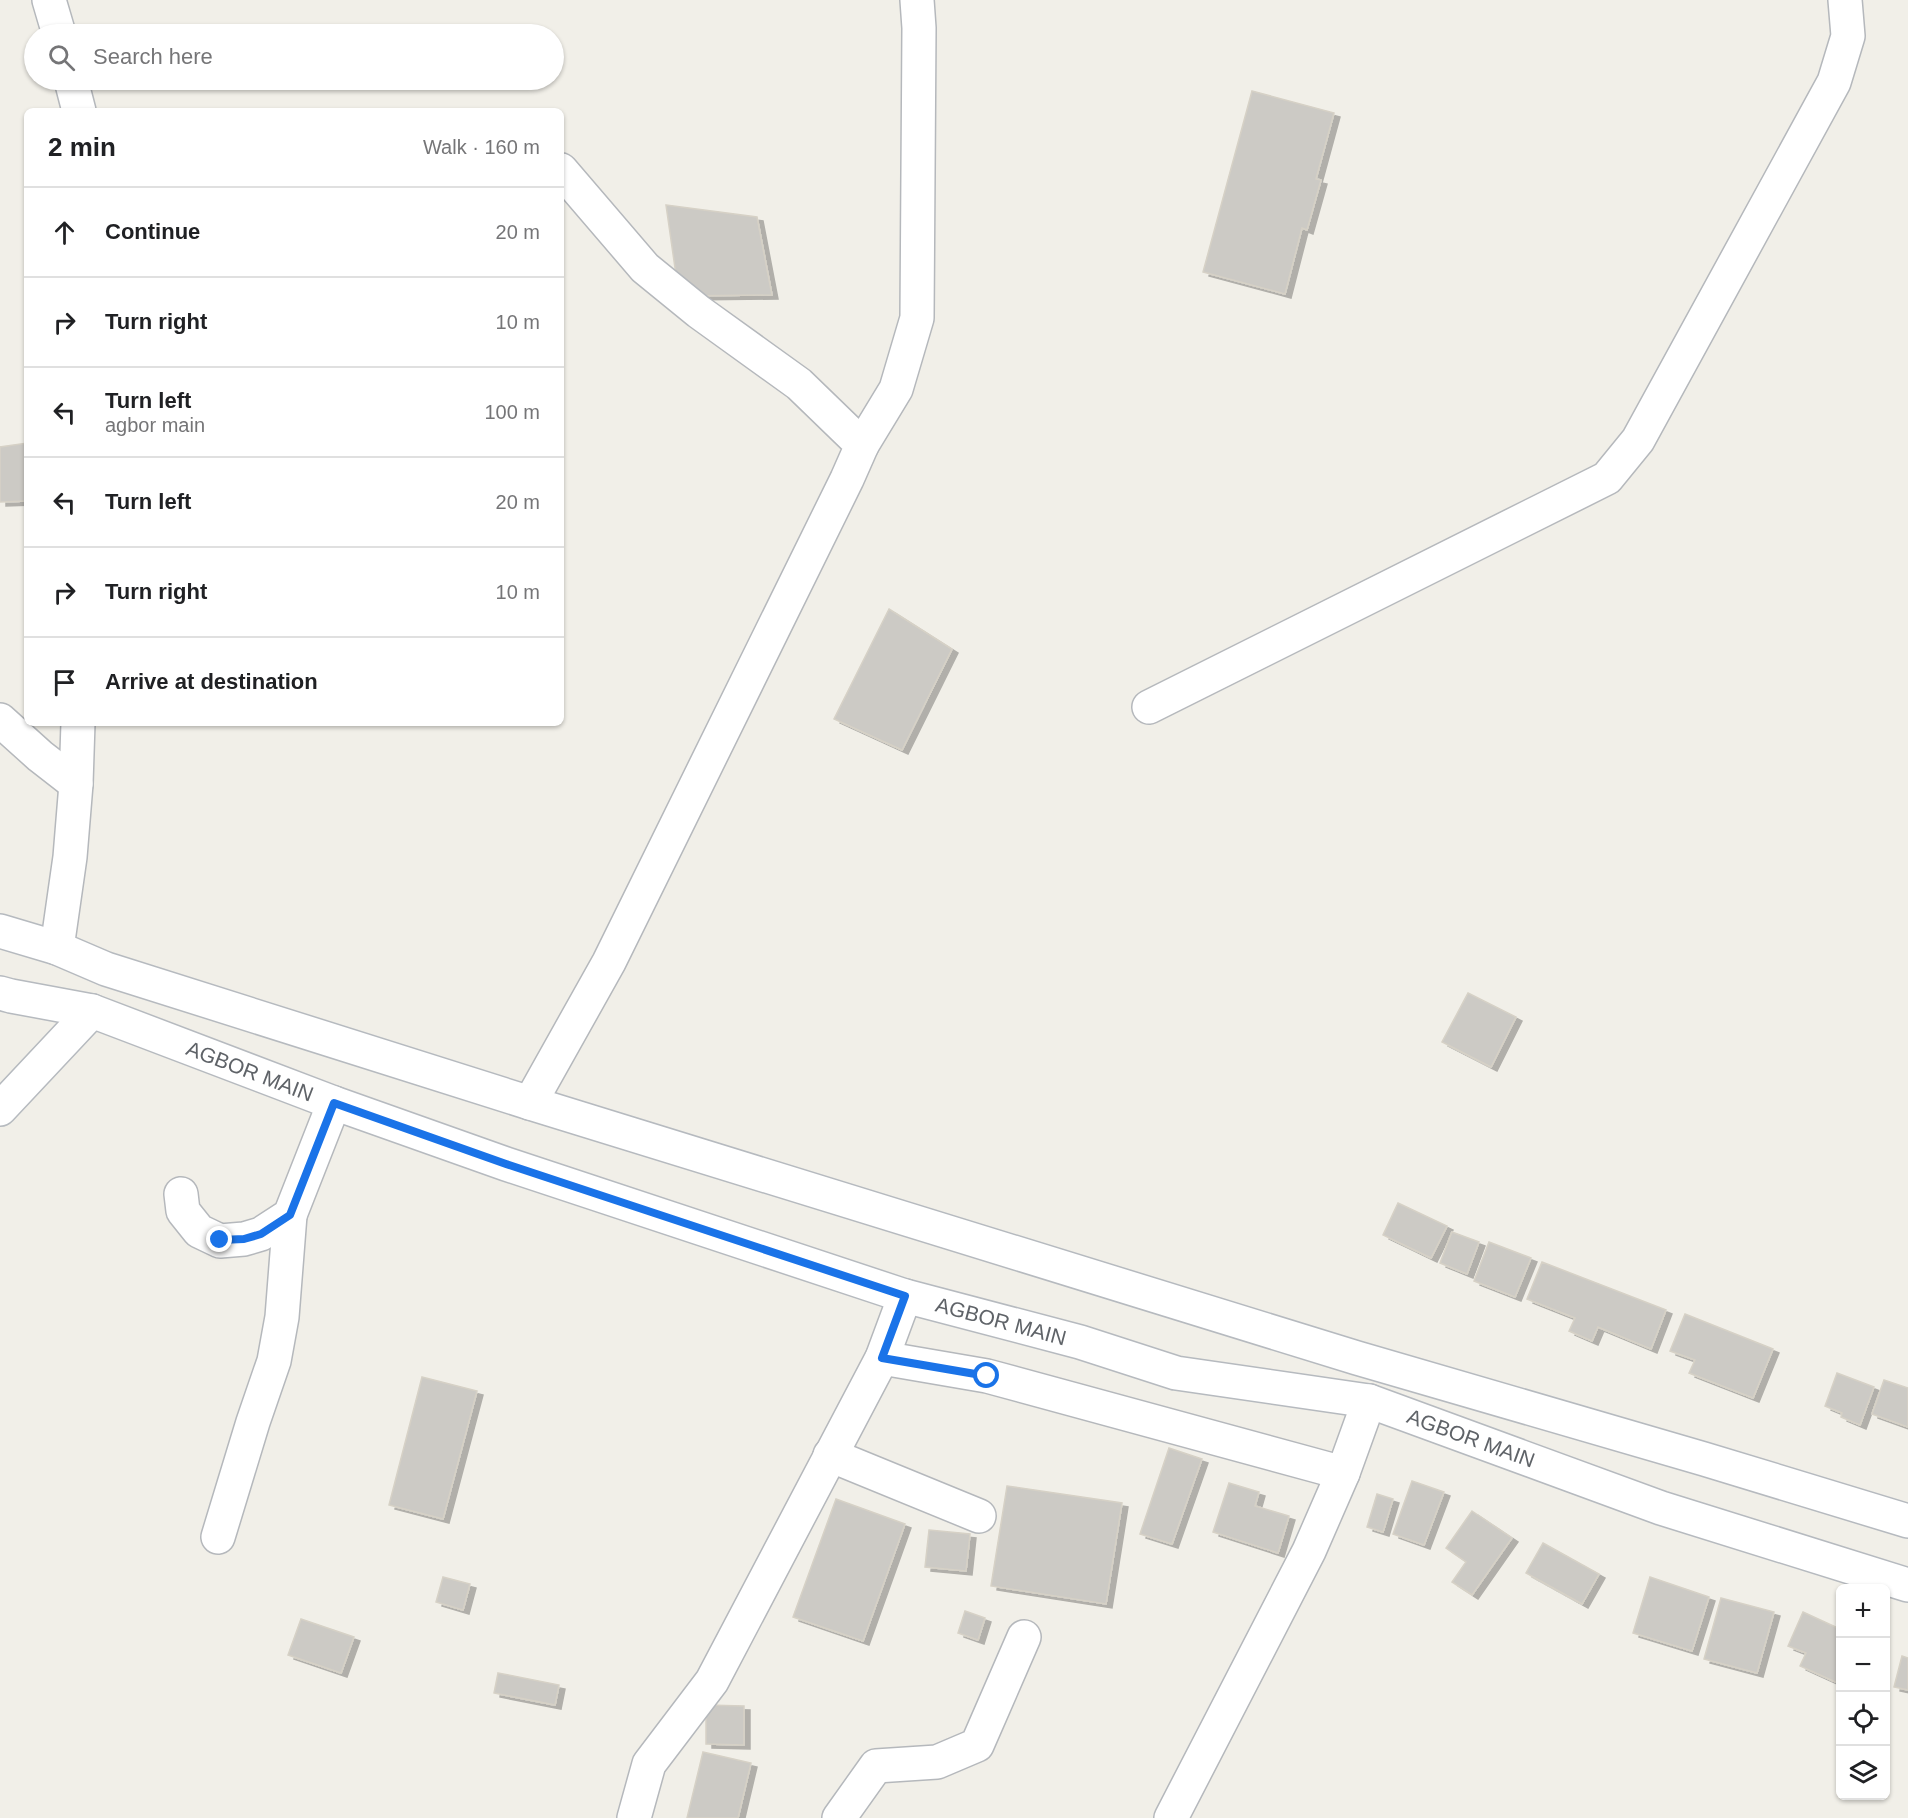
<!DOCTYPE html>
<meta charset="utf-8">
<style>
:root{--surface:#fff;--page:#f6f6f6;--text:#202124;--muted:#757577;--line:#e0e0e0}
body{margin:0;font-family:Helvetica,sans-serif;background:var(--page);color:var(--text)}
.controls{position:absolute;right:18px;bottom:18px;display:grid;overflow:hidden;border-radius:9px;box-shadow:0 2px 4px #0004}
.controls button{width:54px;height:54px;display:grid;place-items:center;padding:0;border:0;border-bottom:2px solid var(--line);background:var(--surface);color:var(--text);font:30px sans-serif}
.stop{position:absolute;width:18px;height:18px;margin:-14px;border:4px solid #1a73e8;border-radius:50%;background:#fff}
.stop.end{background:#1a73e8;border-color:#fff;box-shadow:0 2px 6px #0008}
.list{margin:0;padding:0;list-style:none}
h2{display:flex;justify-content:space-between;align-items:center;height:78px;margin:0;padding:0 24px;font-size:26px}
h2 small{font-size:20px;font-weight:400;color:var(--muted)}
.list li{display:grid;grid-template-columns:39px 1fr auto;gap:18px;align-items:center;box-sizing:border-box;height:90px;padding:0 24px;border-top:2px solid var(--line)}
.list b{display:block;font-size:22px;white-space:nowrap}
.list p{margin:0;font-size:20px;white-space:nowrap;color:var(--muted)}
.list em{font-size:20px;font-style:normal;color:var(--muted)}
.icon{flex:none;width:33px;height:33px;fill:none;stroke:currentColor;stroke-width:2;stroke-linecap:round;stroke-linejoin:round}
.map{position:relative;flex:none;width:1908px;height:1818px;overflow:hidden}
.search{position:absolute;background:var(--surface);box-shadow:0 2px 4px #0004;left:24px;top:24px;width:540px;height:66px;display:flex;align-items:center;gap:15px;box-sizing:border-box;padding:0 21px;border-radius:33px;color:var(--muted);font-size:22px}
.panel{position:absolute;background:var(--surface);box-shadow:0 2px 4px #0004;left:24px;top:108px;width:540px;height:618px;border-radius:9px}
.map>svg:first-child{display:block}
.building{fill:#cccac5;stroke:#d6d1c6;stroke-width:1.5;filter:url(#shadow)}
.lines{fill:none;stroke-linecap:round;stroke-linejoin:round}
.street-casing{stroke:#b5b8bc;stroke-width:36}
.secondary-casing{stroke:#b6babf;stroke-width:36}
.street{stroke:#fff;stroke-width:33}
.secondary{stroke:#fff;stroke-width:33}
.route{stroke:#1a73e8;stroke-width:8}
.labels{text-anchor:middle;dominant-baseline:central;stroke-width:4.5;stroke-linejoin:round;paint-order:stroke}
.street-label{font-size:21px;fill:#5f6368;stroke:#fff}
</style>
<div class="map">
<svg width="1908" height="1818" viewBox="0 0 1908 1818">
<defs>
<filter id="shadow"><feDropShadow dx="6" dy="4" stdDeviation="0" flood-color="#0004"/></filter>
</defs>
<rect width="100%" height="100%" fill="#f1efe8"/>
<g class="building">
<polygon points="1252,91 1334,113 1316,179 1321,180 1307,230 1302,228 1285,294 1203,272"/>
<polygon points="666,205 757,217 772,295 679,296"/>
<polygon points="27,443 27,501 0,502 0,447"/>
<polygon points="889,609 952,649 902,750 834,719"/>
<polygon points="1468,993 1516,1017 1491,1067 1442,1042"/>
<polygon points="1398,1203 1447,1226 1431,1258 1383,1235"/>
<polygon points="1452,1232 1479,1242 1467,1274 1440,1263"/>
<polygon points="1489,1242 1531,1258 1515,1297 1474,1281"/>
<polygon points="1542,1262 1666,1310 1651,1349 1598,1327 1592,1341 1569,1331 1575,1318 1527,1299"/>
<polygon points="1685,1314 1773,1349 1753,1398 1689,1373 1695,1360 1670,1351"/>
<polygon points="1837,1373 1874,1387 1860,1425 1841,1417 1842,1413 1825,1406"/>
<polygon points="422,1377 477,1391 443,1519 389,1505"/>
<polygon points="1884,1380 1908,1388 1908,1427 1872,1414"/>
<polygon points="1169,1448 1202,1459 1172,1544 1140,1534"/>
<polygon points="1412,1481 1444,1492 1424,1545 1393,1534"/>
<polygon points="1229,1483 1259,1492 1255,1506 1289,1516 1278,1553 1213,1532"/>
<polygon points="1007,1486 1122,1503 1106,1604 991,1586"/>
<polygon points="1377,1494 1393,1499 1383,1532 1367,1527"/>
<polygon points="836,1499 905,1524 863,1641 793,1617"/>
<polygon points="1472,1511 1512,1538 1472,1595 1452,1582 1466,1562 1446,1548"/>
<polygon points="929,1530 970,1534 966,1571 925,1567"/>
<polygon points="1543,1543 1599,1574 1582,1604 1526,1573"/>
<polygon points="443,1577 470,1584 463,1610 436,1602"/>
<polygon points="1650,1577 1709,1597 1692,1651 1633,1633"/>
<polygon points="1721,1598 1774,1612 1757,1673 1704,1659"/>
<polygon points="965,1611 985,1618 978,1640 958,1633"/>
<polygon points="1803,1612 1840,1629 1840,1684 1800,1666 1806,1653 1788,1646"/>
<polygon points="301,1619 354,1637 341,1673 288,1655"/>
<polygon points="1902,1656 1908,1658 1908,1690 1894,1687"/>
<polygon points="498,1673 559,1685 555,1705 494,1693"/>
<polygon points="706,1705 744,1706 744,1745 706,1744"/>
<polygon points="703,1752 751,1763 738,1818 687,1818"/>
</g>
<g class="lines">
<defs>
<g id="street">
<polyline points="49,0 59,34"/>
<polyline points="71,80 79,111"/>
<polyline points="862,445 896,389 917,318 919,28 917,0"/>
<polyline points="1149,707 1607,478 1638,440 1834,82 1848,36 1845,0"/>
<polyline points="0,720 40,756 76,784"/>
<polyline points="57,948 70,857 76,784 78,723"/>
<polyline points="530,1103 609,962 847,479 862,445 799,384 699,312 645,268 561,170"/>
<polyline points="181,1194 183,1211 199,1231 220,1241 244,1239 261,1234 290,1215 334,1103"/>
<polyline points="882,1358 987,1376 1343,1473"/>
<polyline points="830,1455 979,1516"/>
<polyline points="218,1537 253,1422 274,1361 282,1317 290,1215"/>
<polyline points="634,1818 649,1764 712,1681 882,1358 905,1296"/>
<polyline points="839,1818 876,1766 937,1762 977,1745 1024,1637"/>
<polyline points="1171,1818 1309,1551 1343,1473 1369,1401"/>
</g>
<g id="secondary">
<polyline points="0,931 57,948 106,969 530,1103 1357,1358 1704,1459 1908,1521"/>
<polyline points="0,993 11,996 92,1011 334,1103 506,1164 905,1296 1080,1342 1176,1373 1369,1401 1661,1508 1908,1585"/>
<polyline points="0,1109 92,1011"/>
</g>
</defs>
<use href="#street" class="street-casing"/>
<use href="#secondary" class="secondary-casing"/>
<use href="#street" class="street"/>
<use href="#secondary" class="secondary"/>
</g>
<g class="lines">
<polyline class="route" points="220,1240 244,1239 261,1234 290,1215 334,1103 506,1164 905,1296 882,1358 987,1376"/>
</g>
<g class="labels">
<g class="street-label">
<text transform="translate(250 1071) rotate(21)">AGBOR MAIN</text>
<text transform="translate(1001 1321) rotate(15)">AGBOR MAIN</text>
<text transform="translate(1471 1438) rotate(20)">AGBOR MAIN</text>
</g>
</g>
</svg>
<div class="controls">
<button>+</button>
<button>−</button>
<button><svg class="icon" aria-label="locate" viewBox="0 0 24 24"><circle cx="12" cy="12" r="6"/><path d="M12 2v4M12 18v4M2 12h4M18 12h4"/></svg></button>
<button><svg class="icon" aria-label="layers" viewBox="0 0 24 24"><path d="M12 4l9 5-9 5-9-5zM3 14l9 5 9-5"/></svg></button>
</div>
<div class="stop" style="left:987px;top:1376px"></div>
<div class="stop end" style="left:220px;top:1240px"></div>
<div class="search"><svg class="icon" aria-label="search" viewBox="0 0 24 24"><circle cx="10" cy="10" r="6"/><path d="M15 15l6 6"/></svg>Search here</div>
<section class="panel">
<h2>2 min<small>Walk · 160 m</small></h2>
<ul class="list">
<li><svg class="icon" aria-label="ahead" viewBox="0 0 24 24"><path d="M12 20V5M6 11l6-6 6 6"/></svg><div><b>Continue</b></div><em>20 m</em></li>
<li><svg class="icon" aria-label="right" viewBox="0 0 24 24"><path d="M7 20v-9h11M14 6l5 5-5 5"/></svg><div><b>Turn right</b></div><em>10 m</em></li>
<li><svg class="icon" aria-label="left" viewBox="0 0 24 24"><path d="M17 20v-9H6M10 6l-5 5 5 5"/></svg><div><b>Turn left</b><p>agbor main</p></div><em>100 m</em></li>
<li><svg class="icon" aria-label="left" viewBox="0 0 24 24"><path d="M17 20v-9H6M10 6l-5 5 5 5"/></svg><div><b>Turn left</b></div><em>20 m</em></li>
<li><svg class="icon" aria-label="right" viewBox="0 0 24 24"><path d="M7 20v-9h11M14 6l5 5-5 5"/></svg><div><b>Turn right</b></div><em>10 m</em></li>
<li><svg class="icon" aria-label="arrive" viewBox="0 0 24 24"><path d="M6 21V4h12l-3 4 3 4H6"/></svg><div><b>Arrive at destination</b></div></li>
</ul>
</section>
</div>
